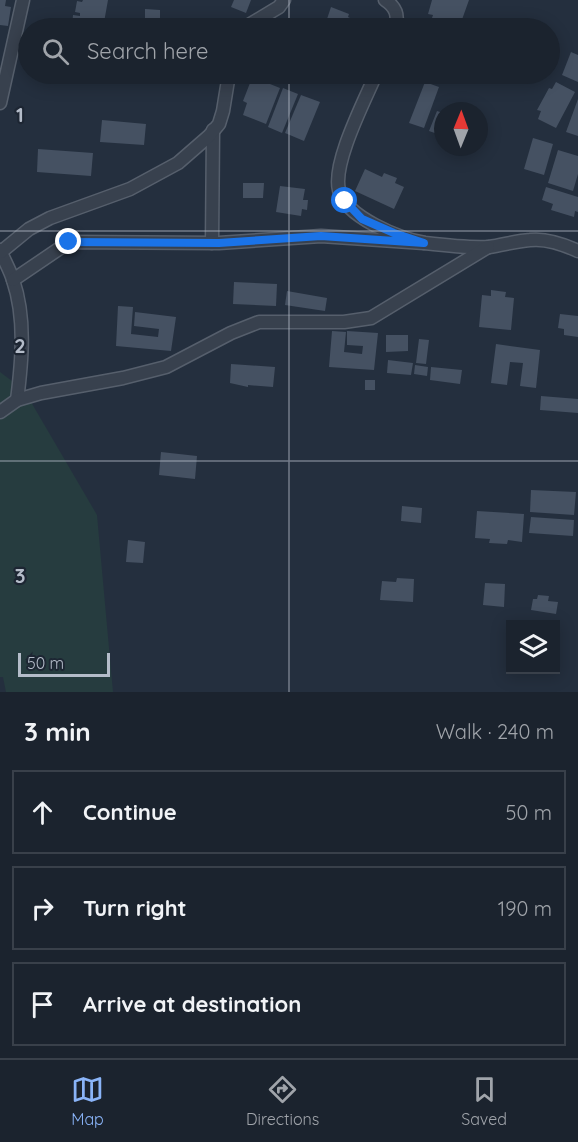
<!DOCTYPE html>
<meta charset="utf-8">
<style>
:root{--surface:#1b232e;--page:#242b36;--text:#f1f3f6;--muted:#a0a4aa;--line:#39404a;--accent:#8ab4f8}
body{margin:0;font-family:Quicksand,sans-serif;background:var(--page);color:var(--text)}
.controls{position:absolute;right:18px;bottom:18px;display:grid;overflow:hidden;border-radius:0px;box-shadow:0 3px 15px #0003}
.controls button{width:54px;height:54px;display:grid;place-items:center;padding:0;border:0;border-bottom:2px solid var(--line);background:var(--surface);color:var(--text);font:30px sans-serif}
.compass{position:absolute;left:434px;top:102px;width:54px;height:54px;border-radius:50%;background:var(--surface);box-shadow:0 3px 15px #0003;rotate:1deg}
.scale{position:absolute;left:18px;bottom:15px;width:92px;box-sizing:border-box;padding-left:6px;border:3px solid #b4bcc9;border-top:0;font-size:16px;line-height:21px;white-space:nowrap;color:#b4bcc9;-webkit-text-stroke:4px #1d2633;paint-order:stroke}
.stop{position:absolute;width:18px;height:18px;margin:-14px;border:4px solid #1a73e8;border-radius:50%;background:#fff}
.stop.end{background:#1a73e8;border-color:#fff;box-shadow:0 2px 6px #0008}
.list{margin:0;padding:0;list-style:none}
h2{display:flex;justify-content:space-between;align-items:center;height:78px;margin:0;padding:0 24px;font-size:26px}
h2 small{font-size:20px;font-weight:400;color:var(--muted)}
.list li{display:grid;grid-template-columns:39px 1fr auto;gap:18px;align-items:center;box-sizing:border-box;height:84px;margin:0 12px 12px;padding:0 12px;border:2px solid var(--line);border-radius:0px}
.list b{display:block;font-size:22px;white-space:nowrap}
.list em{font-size:20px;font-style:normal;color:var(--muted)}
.icon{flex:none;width:33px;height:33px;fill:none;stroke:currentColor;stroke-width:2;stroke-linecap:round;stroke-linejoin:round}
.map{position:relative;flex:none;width:578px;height:692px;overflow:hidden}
.search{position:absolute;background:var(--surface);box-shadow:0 3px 15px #0003;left:18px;right:18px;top:18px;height:66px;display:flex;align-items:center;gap:15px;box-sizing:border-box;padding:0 21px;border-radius:33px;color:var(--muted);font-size:22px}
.sheet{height:366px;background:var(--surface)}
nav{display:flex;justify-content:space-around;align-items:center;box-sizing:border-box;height:84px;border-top:2px solid var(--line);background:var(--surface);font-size:16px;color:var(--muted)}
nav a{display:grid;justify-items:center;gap:3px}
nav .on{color:var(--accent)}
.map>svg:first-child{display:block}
.green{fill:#263c3f}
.building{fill:#455162}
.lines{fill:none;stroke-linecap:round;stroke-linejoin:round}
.street-casing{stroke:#565f6c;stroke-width:15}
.street{stroke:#38414e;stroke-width:12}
.route{stroke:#1a73e8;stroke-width:8}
.grid{fill:none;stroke:#b4bcc9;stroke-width:1.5;stroke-opacity:0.55}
.grid-label{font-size:20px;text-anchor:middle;font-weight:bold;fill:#b4bcc9;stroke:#1d2633;stroke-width:4.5;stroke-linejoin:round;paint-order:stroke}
</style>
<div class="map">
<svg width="578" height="692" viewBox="0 0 578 692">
<rect width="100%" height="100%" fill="#242f3e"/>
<polygon class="green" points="0,372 24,390 97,515 113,692 6,692 3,677 0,677"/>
<g class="building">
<polygon points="0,0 6,0 5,6 11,7 8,26 0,25"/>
<polygon points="83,0 108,0 103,28 77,28 77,27 72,26 73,15 80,16 80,13 75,12 77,1 82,2"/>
<polygon points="234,0 251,0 246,13 231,7"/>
<polygon points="432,0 469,0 459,28 453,28 431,21 433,15 428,14"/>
<polygon points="331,7 349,14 348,17 352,19 348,28 324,28"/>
<polygon points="145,9 160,10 160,28 145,28"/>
<polygon points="571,52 578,55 578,82 562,75"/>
<polygon points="277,74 305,74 302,84 276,76"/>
<polygon points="425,74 442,74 439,82 424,76"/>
<polygon points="255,78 280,88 266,124 243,115 247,103 243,101 250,83 253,84"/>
<polygon points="425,82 439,87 424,128 409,123"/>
<polygon points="556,82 575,92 556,128 538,119 541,111 537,110 549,88 552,89"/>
<polygon points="283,88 298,94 282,133 268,127"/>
<polygon points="301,95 320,102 304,141 285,133"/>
<polygon points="578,99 578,136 566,132"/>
<polygon points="437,111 443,113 443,136 429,131"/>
<polygon points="102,120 146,124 144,145 100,142"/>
<polygon points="533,138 553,144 544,175 524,169"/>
<polygon points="38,149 93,153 91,176 37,172"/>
<polygon points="558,150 578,156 578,174 573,191 548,183"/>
<polygon points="365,169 382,177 384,173 397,178 395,183 404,187 394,209 355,191"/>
<polygon points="243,183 264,183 263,198 243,198"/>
<polygon points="280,186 305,189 303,200 308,200 307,210 302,209 301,216 276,212"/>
<polygon points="546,187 578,197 578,212 575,211 574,217 551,210 553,204 542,200"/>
<polygon points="234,282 277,284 276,306 233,304"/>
<polygon points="491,290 506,292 505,297 514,298 511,330 479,327 482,295 491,296"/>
<polygon points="287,291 327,298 325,311 285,305"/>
<polygon points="118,306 133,307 131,334 158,337 159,329 134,326 135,312 176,317 171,351 116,346"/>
<polygon points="560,314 578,316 578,337 564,335 564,329 558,328"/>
<polygon points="332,331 346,332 344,352 362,354 363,346 347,345 347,331 378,333 374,370 329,367"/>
<polygon points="386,335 408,335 408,351 386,352"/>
<polygon points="419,339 429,340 426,364 416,363"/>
<polygon points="496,344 540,350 536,388 520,386 523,363 510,362 507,385 491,383"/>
<polygon points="388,360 413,363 411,375 387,373"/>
<polygon points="231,364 275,367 273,387 248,385 248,387 230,383"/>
<polygon points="415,365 428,367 427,376 414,374"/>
<polygon points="431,367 462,370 460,384 430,380"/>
<rect x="365" y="380" width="10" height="10"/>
<polygon points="541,396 578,399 578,413 540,410"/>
<polygon points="161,452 197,456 195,479 159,475"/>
<polygon points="531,490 576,492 574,515 530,512"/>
<polygon points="402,506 422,508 421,523 401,521"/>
<polygon points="477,511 524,514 522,542 508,540 507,544 489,543 490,539 475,538"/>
<polygon points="531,517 574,520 573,536 529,533"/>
<polygon points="128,540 145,542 143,563 126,562"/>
<polygon points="397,578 414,579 413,602 380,600 382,581 396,582"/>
<polygon points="485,583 505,584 504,607 483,605"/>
<polygon points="538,595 549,596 548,601 558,602 556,614 531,610 533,599 537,599"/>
</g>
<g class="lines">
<defs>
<g id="street">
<path d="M385,0C396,7 399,16 395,28"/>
<polyline points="244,28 279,7 284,0"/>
<path d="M376,74C365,100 332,163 339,190C345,217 400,239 425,243C442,245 472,248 489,247C503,245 516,241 530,240C546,238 563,244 578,251"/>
<polyline points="0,103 23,0"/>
<polyline points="212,243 213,130"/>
<path d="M0,250C4,260 10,270 13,280C26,318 22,361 17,400"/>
<polyline points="1,252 29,229 50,218 130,189 178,163 209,136 219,124 223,111 229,74"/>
<polyline points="13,280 69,242 219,243 321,236 424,243"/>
<polyline points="0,412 17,400 41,393 123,378 166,367 231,333 259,322 344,322 371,318 488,247"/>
</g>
</defs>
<use href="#street" class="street-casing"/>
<use href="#street" class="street"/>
</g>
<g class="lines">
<polyline class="route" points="69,242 219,243 321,236 424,243 394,233 362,219 345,201"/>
</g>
<path class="grid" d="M289,0V28M289,74V692M0,231H578M0,461H578"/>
<g class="grid-label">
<text x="20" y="122">1</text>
<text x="20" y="353">2</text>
<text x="20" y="583">3</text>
</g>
</svg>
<div class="controls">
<button><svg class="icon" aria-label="layers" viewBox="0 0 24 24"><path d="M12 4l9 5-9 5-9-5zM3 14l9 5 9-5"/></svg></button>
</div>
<svg class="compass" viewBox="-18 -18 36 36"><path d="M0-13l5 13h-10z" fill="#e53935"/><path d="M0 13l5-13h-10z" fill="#a0a4aa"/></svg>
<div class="scale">50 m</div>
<div class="stop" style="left:345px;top:201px"></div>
<div class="stop end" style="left:69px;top:242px"></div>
<div class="search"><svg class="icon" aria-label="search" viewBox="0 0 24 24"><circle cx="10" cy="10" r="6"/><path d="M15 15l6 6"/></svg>Search here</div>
</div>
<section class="sheet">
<h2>3 min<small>Walk · 240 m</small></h2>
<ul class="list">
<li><svg class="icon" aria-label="ahead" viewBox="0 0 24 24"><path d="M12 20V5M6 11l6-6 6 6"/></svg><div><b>Continue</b></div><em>50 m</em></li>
<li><svg class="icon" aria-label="right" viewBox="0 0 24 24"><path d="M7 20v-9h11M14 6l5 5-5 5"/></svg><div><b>Turn right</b></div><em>190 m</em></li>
<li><svg class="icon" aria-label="arrive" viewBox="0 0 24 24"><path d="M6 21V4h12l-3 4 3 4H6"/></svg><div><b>Arrive at destination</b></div></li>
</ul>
</section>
<nav>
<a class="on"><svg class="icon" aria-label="map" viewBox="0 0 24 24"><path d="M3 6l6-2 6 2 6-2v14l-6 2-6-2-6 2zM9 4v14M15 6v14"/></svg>Map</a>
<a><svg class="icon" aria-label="directions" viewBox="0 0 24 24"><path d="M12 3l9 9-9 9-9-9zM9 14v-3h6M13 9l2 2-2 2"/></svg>Directions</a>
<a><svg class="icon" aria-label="saved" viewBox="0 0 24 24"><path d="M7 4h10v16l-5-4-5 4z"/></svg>Saved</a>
</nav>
